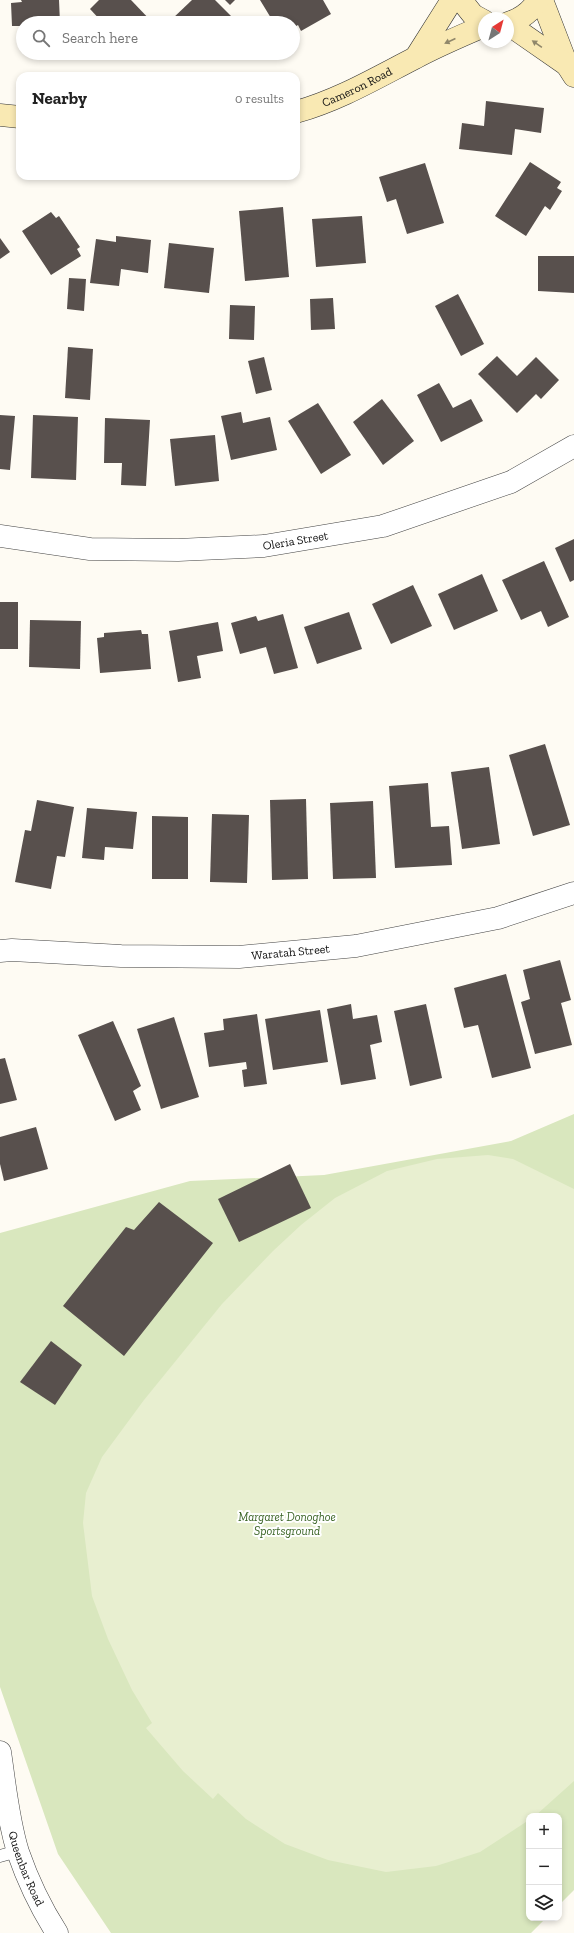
<!DOCTYPE html>
<meta charset="utf-8">
<style>
:root{--surface:#fff;--page:#f2f2f2;--text:#222;--muted:#767676;--line:#e0e0e0}
body{margin:0;font-family:"Zilla Slab",serif;background:var(--page);color:var(--text)}
.controls{position:absolute;right:12px;bottom:12px;display:grid;overflow:hidden;border-radius:8px;box-shadow:0 2px 6px #0003}
.controls button{width:36px;height:36px;display:grid;place-items:center;padding:0;border:0;border-bottom:1px solid var(--line);background:var(--surface);color:var(--text);font:20px sans-serif}
.compass{position:absolute;left:478px;top:12px;width:36px;height:36px;border-radius:50%;background:var(--surface);box-shadow:0 2px 6px #0003;rotate:36deg}
.list{margin:0;padding:0;list-style:none}
h2{display:flex;justify-content:space-between;align-items:center;height:52px;margin:0;padding:0 16px;font-size:17px}
h2 small{font-size:13px;font-weight:400;color:var(--muted)}
.icon{flex:none;width:22px;height:22px;fill:none;stroke:currentColor;stroke-width:2;stroke-linecap:round;stroke-linejoin:round}
.map{position:relative;flex:none;width:574px;height:1933px;overflow:hidden}
.search{position:absolute;background:var(--surface);box-shadow:0 2px 6px #0003;left:16px;top:16px;width:284px;height:44px;display:flex;align-items:center;gap:10px;box-sizing:border-box;padding:0 14px;border-radius:22px;color:var(--muted);font-size:15px}
.panel{position:absolute;background:var(--surface);box-shadow:0 2px 6px #0003;left:16px;top:72px;width:284px;height:108px;border-radius:12px}
.map>svg:first-child{display:block}
.green{fill:#d9e7be}
.pitch{fill:#e8efd0}
.building{fill:#58504d}
.lines{fill:none;stroke-linecap:round;stroke-linejoin:round}
.lane-casing{stroke:#434343;stroke-width:13}
.street-casing{stroke:#434343;stroke-width:23}
.secondary-casing{stroke:#323232;stroke-width:23}
.lane{stroke:#fff;stroke-width:12}
.street{stroke:#fff;stroke-width:22}
.secondary{stroke:#f9e9b3;stroke-width:22}
.oneway{fill:#90876a}
.labels{text-anchor:middle;dominant-baseline:central;stroke-width:4;stroke-linejoin:round;paint-order:stroke}
.street-label{font-size:12px;fill:#101010;stroke:#fff}
.park-label{font-size:12px;font-style:italic;fill:#396324;stroke:#fff}
</style>
<div class="map">
<svg width="574" height="1933" viewBox="0 0 574 1933">
<rect width="100%" height="100%" fill="#fefbf3"/>
<polygon class="green" points="574,1114 574,1890 559,1905 559,1816 529,1816 529,1918 546,1918 531,1933 111,1933 58,1854 0,1687 0,1233 190,1181 324,1175 511,1141"/>
<polygon class="pitch" points="488,1155 513,1159 574,1189 574,1781 535,1816 529,1816 529,1820 480,1852 436,1866 386,1872 328,1860 285,1844 246,1819 218,1793 213,1799 183,1771 146,1728 152,1723 132,1690 108,1639 92,1596 83,1523 86,1493 102,1457 144,1400 222,1304 273,1251 301,1225 335,1198 387,1171 437,1159"/>
<g class="building">
<polygon points="21,0 59,0 60,23 23,23 23,26 12,26 11,3 22,2"/>
<polygon points="99,0 131,0 153,23 103,23 90,9"/>
<polygon points="192,0 215,0 236,21 233,23 174,23 171,20"/>
<polygon points="225,0 235,0 230,5"/>
<polygon points="260,0 323,0 331,14 301,31 298,25 293,28 293,23 274,23"/>
<polygon points="486,101 544,108 541,133 515,129 512,155 459,149 462,123 484,126"/>
<polygon points="530,162 561,182 557,188 562,191 550,210 545,206 526,236 495,216"/>
<polygon points="425,163 444,223 407,234 396,199 387,202 379,177"/>
<polygon points="283,207 289,277 245,281 239,211"/>
<polygon points="51,212 56,218 59,216 80,247 77,249 81,256 51,275 22,231"/>
<polygon points="362,216 366,263 316,267 312,219"/>
<polygon points="116,236 151,240 148,273 121,269 119,286 90,283 96,239 116,242"/>
<polygon points="0,238 10,252 0,259"/>
<polygon points="169,243 214,248 209,293 164,288"/>
<polygon points="538,256 574,256 574,293 538,291"/>
<polygon points="69,278 86,279 84,311 67,309"/>
<polygon points="458,294 484,344 461,356 435,306"/>
<polygon points="333,298 335,329 311,330 310,299"/>
<polygon points="230,305 255,306 254,340 229,339"/>
<polygon points="68,347 93,349 90,400 65,398"/>
<polygon points="497,356 517,376 536,357 559,380 541,399 536,394 517,413 478,374"/>
<polygon points="264,357 272,390 256,394 248,361"/>
<polygon points="439,383 453,408 471,399 483,421 441,442 417,395"/>
<polygon points="382,399 414,441 383,465 353,422"/>
<polygon points="318,403 351,455 321,474 288,421"/>
<polygon points="241,412 243,423 270,417 277,450 231,460 221,416"/>
<polygon points="0,415 15,416 10,470 0,469"/>
<polygon points="33,415 78,417 76,480 31,478"/>
<polygon points="105,418 150,420 146,486 121,485 122,463 104,463"/>
<polygon points="215,435 219,481 175,486 170,439"/>
<polygon points="574,539 574,580 570,582 555,548"/>
<polygon points="544,561 569,617 548,627 541,611 521,620 502,580"/>
<polygon points="482,574 498,611 454,630 438,594"/>
<polygon points="413,585 432,626 391,644 372,604"/>
<rect x="0" y="602" width="18" height="47"/>
<polygon points="349,612 362,649 317,664 304,627"/>
<polygon points="283,614 298,668 274,674 266,647 240,654 231,623 256,616 258,621"/>
<polygon points="30,620 81,621 80,669 29,667"/>
<polygon points="218,622 223,651 197,656 201,678 178,682 169,631"/>
<polygon points="141,630 142,634 148,634 151,669 100,673 97,638 104,637 104,633"/>
<polygon points="545,744 570,825 533,836 509,755"/>
<polygon points="489,767 500,844 462,849 451,772"/>
<polygon points="428,783 431,827 449,826 452,865 395,868 389,786"/>
<polygon points="306,799 308,879 272,880 270,800"/>
<polygon points="37,800 74,807 65,857 57,856 51,889 15,882 25,830 31,831"/>
<polygon points="373,801 376,878 333,879 330,803"/>
<polygon points="87,808 137,812 133,849 105,847 104,860 82,858"/>
<polygon points="212,814 249,815 247,883 210,882"/>
<polygon points="152,816 188,817 188,879 152,879"/>
<polygon points="560,960 571,1000 561,1003 572,1045 535,1054 521,1002 530,999 523,970"/>
<polygon points="506,974 531,1068 492,1078 478,1025 464,1028 454,988"/>
<polygon points="351,1004 353,1019 377,1015 382,1042 370,1045 376,1079 341,1085 327,1009"/>
<polygon points="426,1004 442,1078 410,1086 394,1011"/>
<polygon points="320,1010 328,1062 273,1070 265,1019"/>
<polygon points="257,1014 267,1084 244,1087 242,1070 247,1069 246,1062 209,1067 204,1033 224,1030 223,1019"/>
<polygon points="174,1017 199,1097 161,1109 137,1029"/>
<polygon points="113,1021 141,1086 133,1091 141,1110 115,1121 78,1035"/>
<polygon points="5,1058 17,1100 0,1104 0,1059"/>
<polygon points="36,1127 48,1169 4,1181 0,1164 0,1137"/>
<polygon points="290,1164 311,1208 239,1242 218,1199"/>
<polygon points="159,1202 213,1243 124,1356 63,1306 126,1227 134,1230"/>
<polygon points="51,1341 82,1365 55,1405 20,1382"/>
</g>
<g class="lines">
<defs>
<polyline id="lane" points="0,1856 18,1851"/>
<g id="street">
<path id="s1" d="M0,536L90,549L178,550L264,546L383,526L511,482L574,446"/>
<path id="s2" d="M0,951L12,950L121,956L239,957L356,946L498,918L574,893"/>
<path id="s3" d="M0,1752C5,1785 8,1820 18,1852C28,1881 41,1908 57,1933"/>
</g>
<g id="secondary">
<polyline points="461,0 473,15 484,21"/>
<polyline points="542,0 567,65 574,76"/>
<path d="M508,23C521,19 531,12 538,0"/>
<polyline points="508,24 567,65"/>
<polyline points="416,57 452,0"/>
<path id="s4" d="M296,112C339,100 376,78 415,58C437,46 461,36 484,26"/>
<polyline points="0,115 20,117"/>
</g>
</defs>
<use href="#lane" class="lane-casing"/>
<use href="#street" class="street-casing"/>
<use href="#secondary" class="secondary-casing"/>
<use href="#lane" class="lane"/>
<use href="#street" class="street"/>
<use href="#secondary" class="secondary"/>
</g>
<defs><path id="oneway-solid" d="M-6-.8H1V-3.2L6.5 0L1 3.2V.8H-6Z"/></defs>
<g class="oneway">
<use href="#oneway-solid" transform="translate(450 41) rotate(155)"/>
<use href="#oneway-solid" transform="translate(537 44) rotate(-145)"/>
</g>
<g class="labels">
<g class="street-label">
<text stroke="none"><textPath href="#s4" startOffset="66">Cameron Road</textPath></text>
<text stroke="none"><textPath href="#s1" startOffset="297">Oleria Street</textPath></text>
<text stroke="none"><textPath href="#s2" startOffset="291">Waratah Street</textPath></text>
<text stroke="none"><textPath href="#s3" startOffset="120">Queenbar Road</textPath></text>
</g>
<g class="park-label">
<text x="287" y="1517">Margaret Donoghoe<tspan x="287" dy="14">Sportsground</tspan></text>
</g>
</g>
</svg>
<div class="controls">
<button>+</button>
<button>−</button>
<button><svg class="icon" aria-label="layers" viewBox="0 0 24 24"><path d="M12 4l9 5-9 5-9-5zM3 14l9 5 9-5"/></svg></button>
</div>
<svg class="compass" viewBox="-18 -18 36 36"><path d="M0-13l5 13h-10z" fill="#e53935"/><path d="M0 13l5-13h-10z" fill="#767676"/></svg>
<div class="search"><svg class="icon" aria-label="search" viewBox="0 0 24 24"><circle cx="10" cy="10" r="6"/><path d="M15 15l6 6"/></svg>Search here</div>
<section class="panel">
<h2>Nearby<small>0 results</small></h2>
<ul class="list">
</ul>
</section>
</div>
